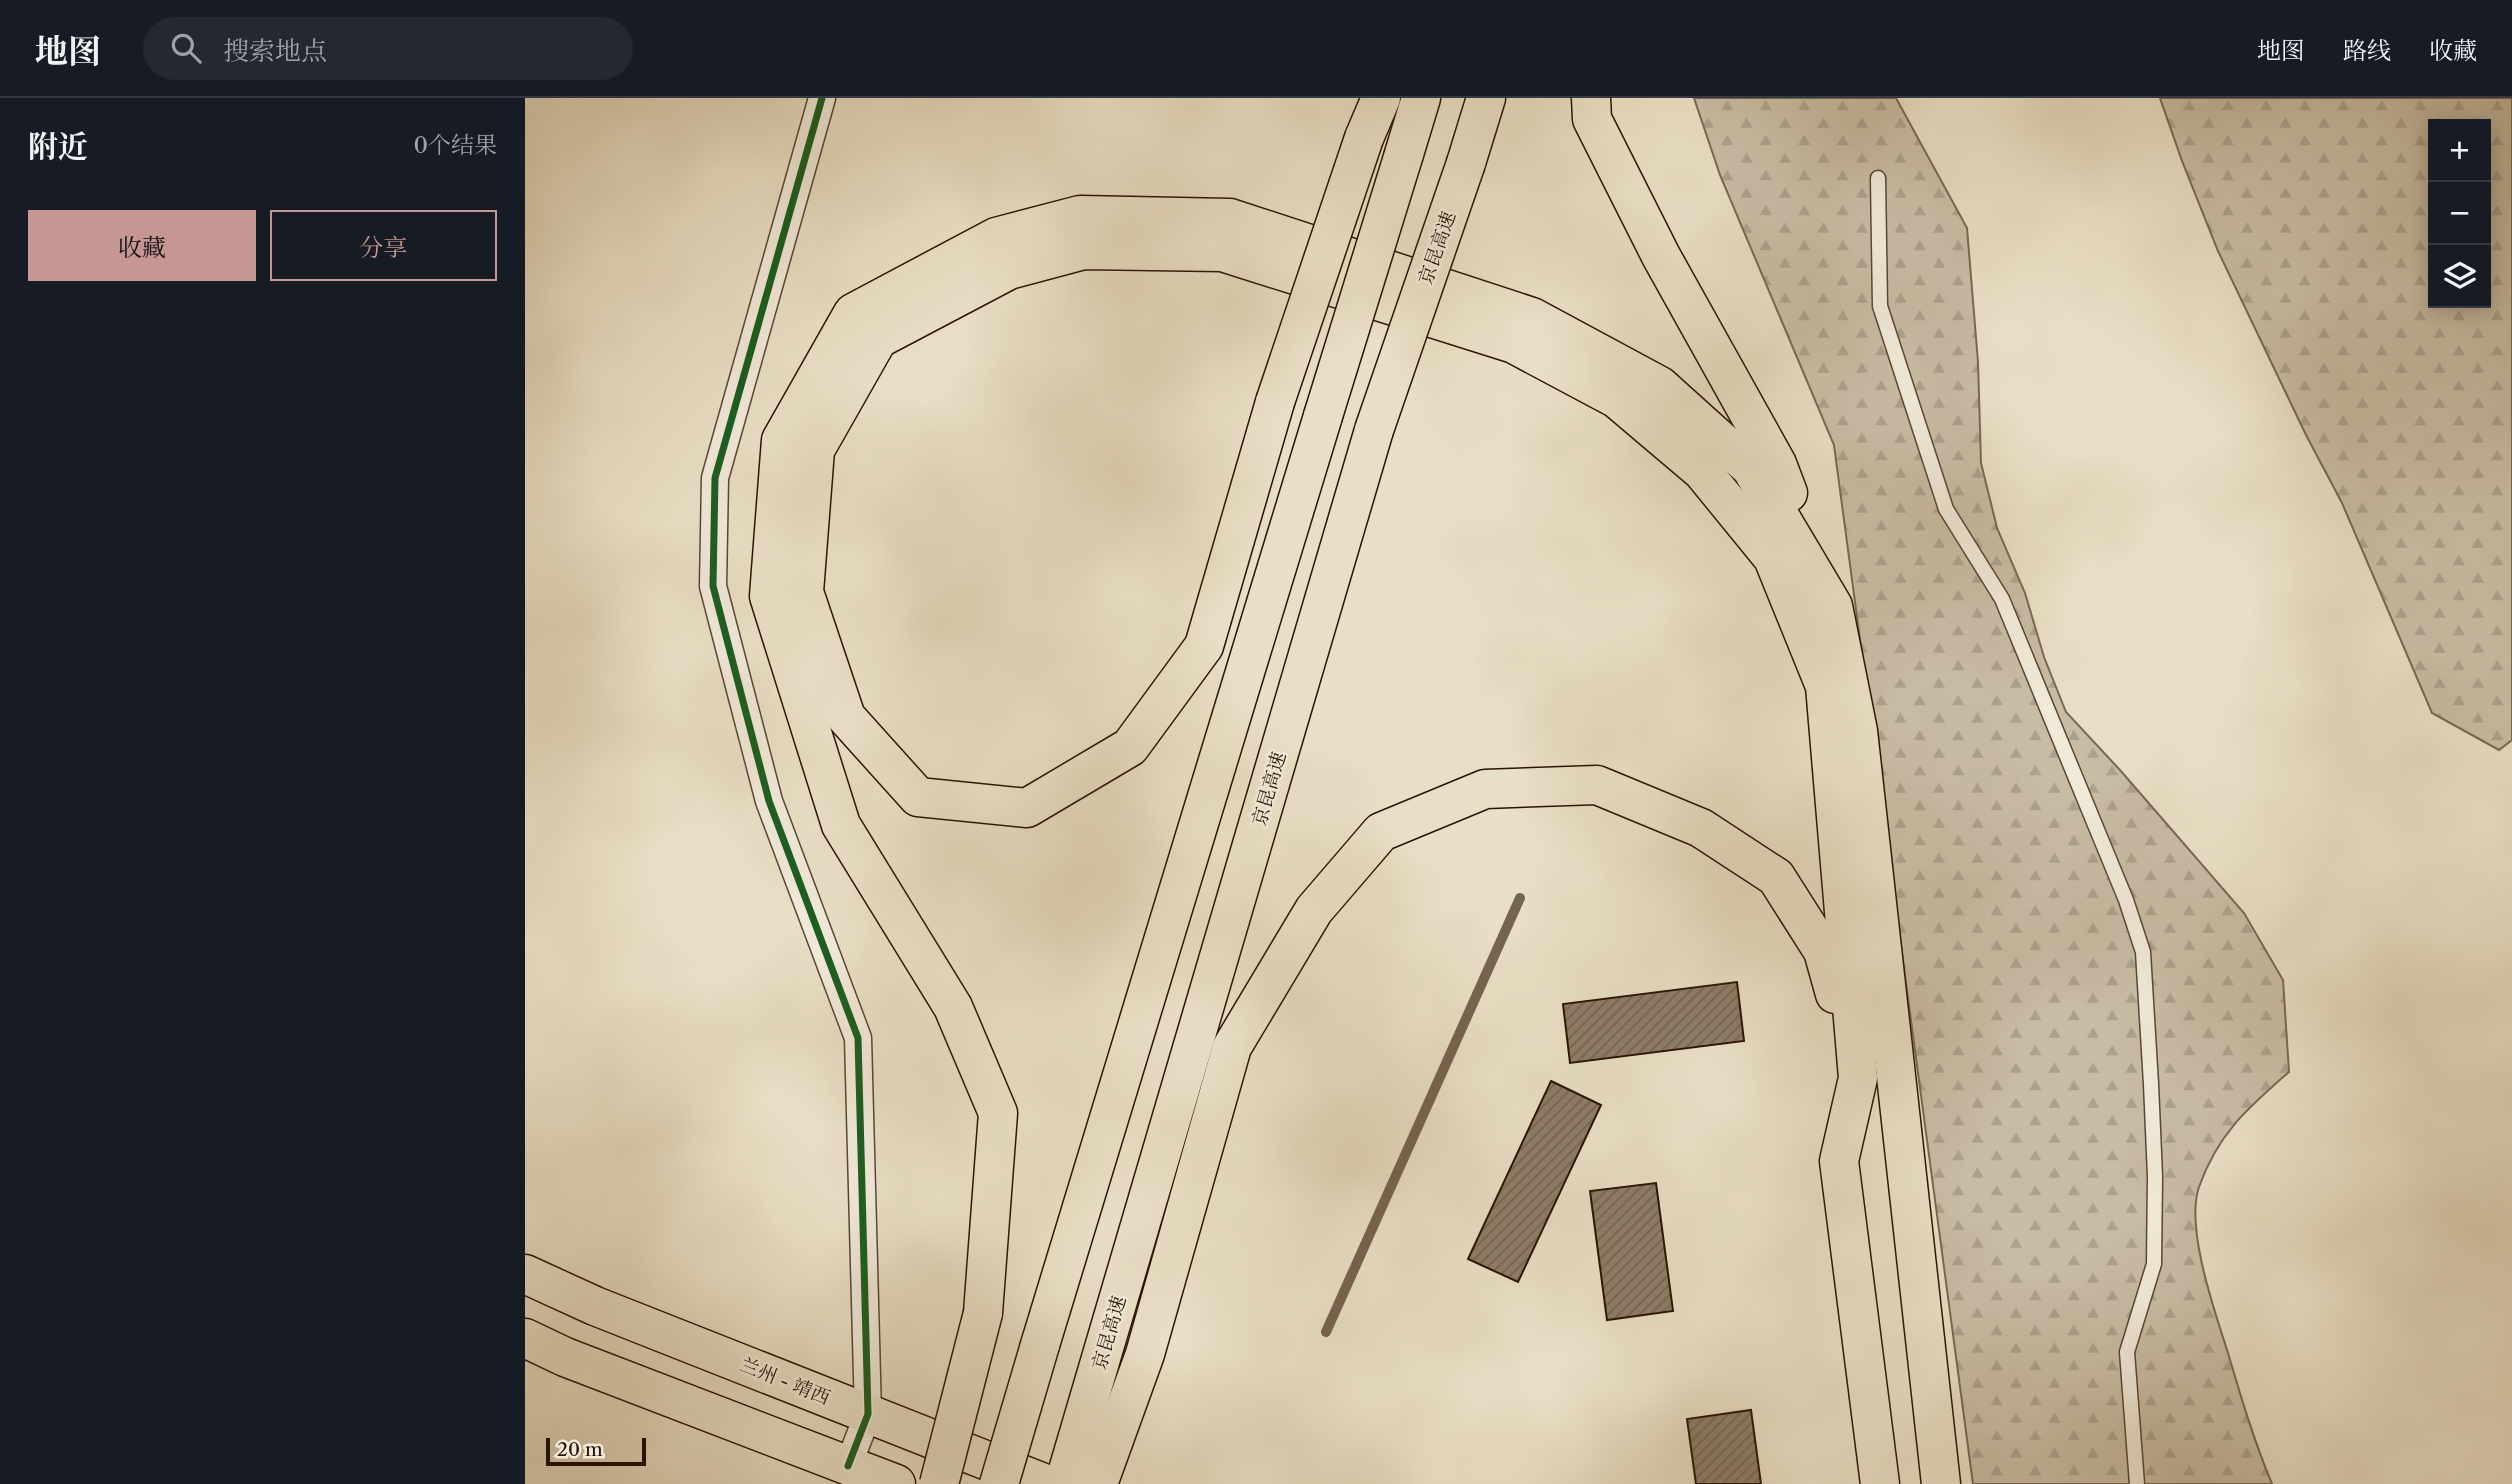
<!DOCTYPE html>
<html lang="zh">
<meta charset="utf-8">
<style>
:root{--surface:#171b24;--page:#242831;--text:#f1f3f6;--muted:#9ea1a6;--line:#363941;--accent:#c59692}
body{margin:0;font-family:"Libre Caslon Text","Noto Serif SC",serif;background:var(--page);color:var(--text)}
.controls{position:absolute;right:21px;top:21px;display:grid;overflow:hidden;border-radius:0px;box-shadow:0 4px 18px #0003}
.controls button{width:63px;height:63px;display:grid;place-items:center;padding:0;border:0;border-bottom:2px solid var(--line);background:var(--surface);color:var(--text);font:35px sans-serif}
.scale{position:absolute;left:21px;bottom:18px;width:100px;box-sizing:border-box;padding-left:7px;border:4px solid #291304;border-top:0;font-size:19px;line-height:24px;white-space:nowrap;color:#291304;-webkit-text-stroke:5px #f1ead9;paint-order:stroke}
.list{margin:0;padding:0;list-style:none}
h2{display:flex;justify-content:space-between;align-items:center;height:91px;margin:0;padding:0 28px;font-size:30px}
h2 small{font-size:23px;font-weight:400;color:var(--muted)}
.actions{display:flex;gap:14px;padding:21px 28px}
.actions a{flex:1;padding:16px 0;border:2px solid var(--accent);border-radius:0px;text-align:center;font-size:24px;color:var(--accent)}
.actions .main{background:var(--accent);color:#111}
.icon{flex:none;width:38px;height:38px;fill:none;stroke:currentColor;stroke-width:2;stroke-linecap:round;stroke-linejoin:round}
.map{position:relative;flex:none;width:1987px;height:1386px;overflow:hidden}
header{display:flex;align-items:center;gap:42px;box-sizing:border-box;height:98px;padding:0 35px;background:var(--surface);border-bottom:2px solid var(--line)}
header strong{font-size:33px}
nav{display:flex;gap:38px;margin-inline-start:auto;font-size:24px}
.search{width:490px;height:63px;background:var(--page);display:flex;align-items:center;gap:18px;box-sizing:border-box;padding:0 24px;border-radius:38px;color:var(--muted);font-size:26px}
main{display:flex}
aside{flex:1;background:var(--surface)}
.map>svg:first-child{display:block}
.forest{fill:url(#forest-firs);stroke:#786854;stroke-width:2;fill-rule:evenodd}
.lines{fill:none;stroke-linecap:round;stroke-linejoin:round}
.stream{stroke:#756450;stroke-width:10}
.building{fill:url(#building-hatch);stroke:#291304;stroke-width:2}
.lane-casing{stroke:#594634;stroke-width:17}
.street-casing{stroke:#594634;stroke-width:29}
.highway-casing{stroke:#291304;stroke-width:41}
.lane{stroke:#f1ead9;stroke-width:14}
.street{stroke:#f1ead9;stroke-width:26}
.highway{stroke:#e9dfc5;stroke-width:38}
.highway-bridge-casing{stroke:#291304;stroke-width:41;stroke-linecap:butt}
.highway-bridge{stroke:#e9dfc5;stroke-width:38}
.cycleway-casing{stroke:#f1ead9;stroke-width:11}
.cycleway{stroke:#1b5e20;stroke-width:7}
.labels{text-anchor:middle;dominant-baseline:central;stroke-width:5;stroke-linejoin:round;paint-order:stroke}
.street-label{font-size:19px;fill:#291304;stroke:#f1ead9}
</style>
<header>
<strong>地图</strong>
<div class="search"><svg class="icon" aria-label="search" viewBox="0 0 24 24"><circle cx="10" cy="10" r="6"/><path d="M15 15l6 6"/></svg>搜索地点</div>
<nav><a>地图</a><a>路线</a><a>收藏</a></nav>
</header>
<main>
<aside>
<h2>附近<small>0个结果</small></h2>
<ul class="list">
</ul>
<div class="actions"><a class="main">收藏</a><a>分享</a></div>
</aside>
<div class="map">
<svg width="1987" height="1386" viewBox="0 0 1987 1386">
<defs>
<pattern id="forest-firs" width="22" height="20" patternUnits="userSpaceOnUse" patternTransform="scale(1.75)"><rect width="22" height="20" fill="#c8bca4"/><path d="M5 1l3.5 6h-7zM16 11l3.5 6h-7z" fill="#aca18c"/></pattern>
<pattern id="building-hatch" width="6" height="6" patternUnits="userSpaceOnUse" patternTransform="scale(1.75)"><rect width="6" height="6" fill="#8d7d68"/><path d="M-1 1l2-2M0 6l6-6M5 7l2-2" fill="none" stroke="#736553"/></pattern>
</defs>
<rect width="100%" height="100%" fill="#e9dfc5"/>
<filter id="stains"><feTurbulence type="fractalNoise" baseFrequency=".00286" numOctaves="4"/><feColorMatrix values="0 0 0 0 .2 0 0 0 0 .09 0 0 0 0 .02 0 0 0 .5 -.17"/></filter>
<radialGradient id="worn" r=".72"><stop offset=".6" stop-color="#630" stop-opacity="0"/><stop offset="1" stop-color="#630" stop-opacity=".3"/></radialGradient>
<g class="forest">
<path d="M1169,0H1371L1442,130L1453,264L1456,365L1472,430L1500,495L1519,559L1541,614L1595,672L1719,815L1758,882L1764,974C1723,1010 1693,1035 1674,1089C1660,1130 1690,1214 1703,1255C1716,1299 1729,1343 1747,1386H1448L1309,347L1195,77Z"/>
<path d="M1635,0H1987V642L1974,652L1907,615L1817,405L1781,337L1693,153L1657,63ZM1961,26V205H1908V26Z"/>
</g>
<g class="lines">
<polyline class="stream" points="801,1234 995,800"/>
</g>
<g class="building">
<polygon points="1212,884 1219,943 1045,965 1038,906"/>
<polygon points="1026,983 1076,1007 993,1184 943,1161"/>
<polygon points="1131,1085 1148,1213 1082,1222 1065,1093"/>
<polygon points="1226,1312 1236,1386 1171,1386 1162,1321"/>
</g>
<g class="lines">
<defs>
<polyline id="lane" points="1353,80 1355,208 1421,411 1477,501 1601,802 1618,854 1626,986 1630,1078 1629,1166 1602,1254 1612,1386"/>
<polyline id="street" points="297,0 190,380 188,488 244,703 333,940 343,1316 323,1368"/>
<g id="highway">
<polyline points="1066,0 1067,21 1136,158 1252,366 1263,395"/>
<polyline points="839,40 856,0"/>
<polyline points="879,56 896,0"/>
<polyline points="941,65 961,0"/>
<polyline points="750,304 679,548 605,649 502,710 393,699 321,619 279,494 290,352 353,241 484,172 559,152 697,154 989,246 1092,301 1177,373 1248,460 1300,588 1333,980 1314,1063 1355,1386"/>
<polyline points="0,1176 70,1208 521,1386"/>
<polyline points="458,1215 473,1015 428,909 316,727 244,498 256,342 328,215 471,139 555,117 705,120 1007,219 1135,288 1226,370 1308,508 1333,633 1416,1386"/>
<polyline points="0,1240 40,1259 371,1386"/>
<polyline points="515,1247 798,318"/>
<polyline points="539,1386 849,332"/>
<polyline points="573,1386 620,1256 707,949 789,812 856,734 960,691 1072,687 1176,730 1251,779 1298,853 1310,896"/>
</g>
</defs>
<use href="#lane" class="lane-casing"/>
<use href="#street" class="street-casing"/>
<use href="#highway" class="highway-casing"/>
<use href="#lane" class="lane"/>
<use href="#street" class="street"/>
<use href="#highway" class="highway"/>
<defs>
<g id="highway-bridge">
<polyline points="750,304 839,40"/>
<polyline points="798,318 879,56"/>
<polyline points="849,332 941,65"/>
<polyline points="414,1386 458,1215"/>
<polyline points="474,1386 515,1247"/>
</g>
</defs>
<use href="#highway-bridge" class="highway-bridge-casing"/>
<use href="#highway-bridge" class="highway-bridge"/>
<defs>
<polyline id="cycleway" points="297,0 190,380 188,488 244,703 333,940 343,1316 323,1368"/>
</defs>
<use href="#cycleway" class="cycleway-casing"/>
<use href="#cycleway" class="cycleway"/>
</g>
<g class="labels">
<g class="street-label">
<text transform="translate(912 150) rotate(-71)">京昆高速</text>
<text transform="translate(744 691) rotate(-74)">京昆高速</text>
<text transform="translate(584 1235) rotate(-74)">京昆高速</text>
<text transform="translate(260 1283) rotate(22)">兰州 - 靖西</text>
</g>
</g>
<rect width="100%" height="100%" filter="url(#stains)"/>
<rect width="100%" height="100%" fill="url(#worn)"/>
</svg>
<div class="controls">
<button>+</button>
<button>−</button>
<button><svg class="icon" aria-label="layers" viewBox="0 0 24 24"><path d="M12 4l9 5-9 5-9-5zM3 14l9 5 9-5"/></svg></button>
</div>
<div class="scale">20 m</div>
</div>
</main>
